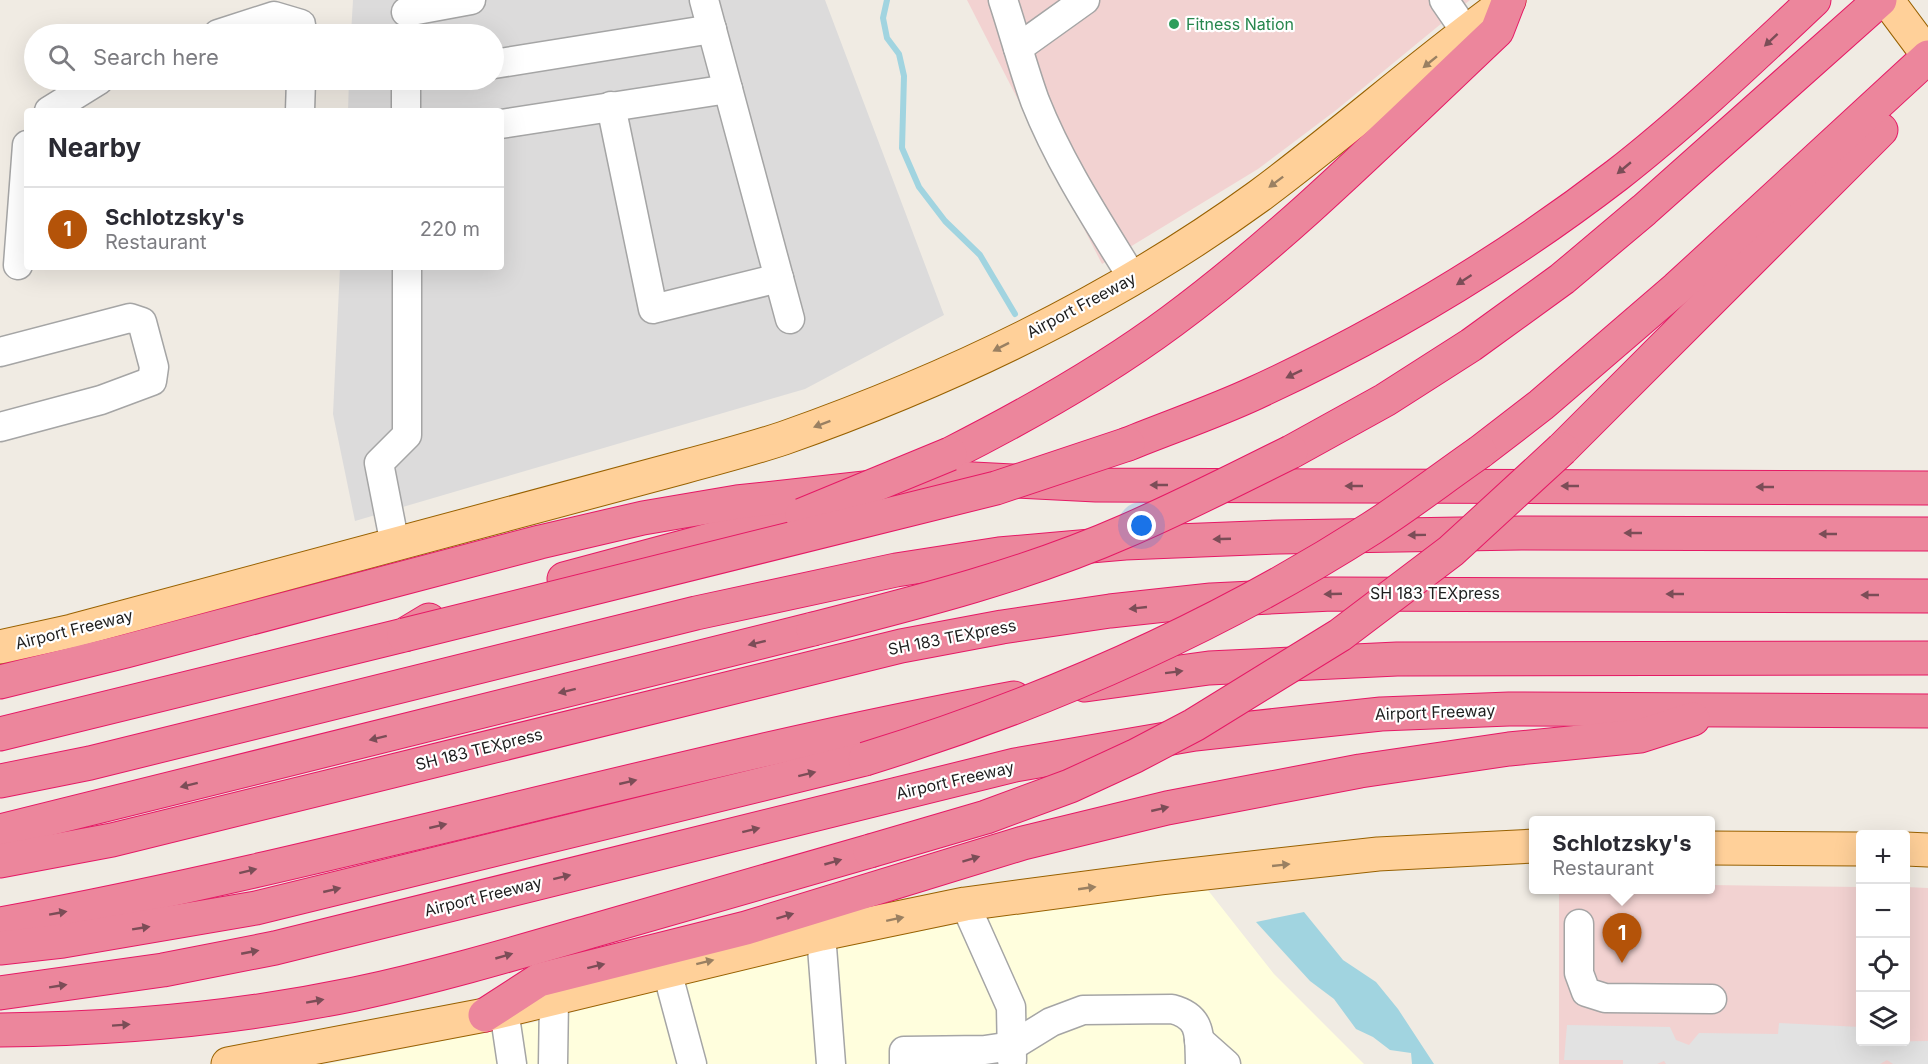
<!DOCTYPE html>
<meta charset="utf-8">
<style>
:root{--surface:#fff;--page:#f7f7f7;--text:#2b2b33;--muted:#7c7c81;--line:#e1e1e2;--accent:#b45309}
body{margin:0;font-family:Inter,sans-serif;background:var(--page);color:var(--text)}
.controls{position:absolute;right:18px;bottom:18px;display:grid;overflow:hidden;border-radius:6px;box-shadow:0 6px 24px #0002}
.controls button{width:54px;height:54px;display:grid;place-items:center;padding:0;border:0;border-bottom:2px solid var(--line);background:var(--surface);color:var(--text);font:30px sans-serif}
.you{position:absolute;left:1142px;top:526px;width:21px;height:21px;margin:-15px;border:4px solid #fff;border-radius:50%;background:#1a73e8;box-shadow:0 0 0 9px #1a73e833}
.badge{display:grid;place-items:center;width:39px;height:39px;border-radius:50%;background:var(--accent);color:#fff;font-size:20px;font-weight:700}
.pin{position:absolute;translate:-50% -50px;filter:drop-shadow(0 2px 3px #0008)}
.pin::after{content:'';position:absolute;top:32px;width:21px;height:18px;background:inherit;clip-path:polygon(0 0,100% 0,50% 100%)}
.popup{position:absolute;left:1529px;top:816px;width:186px;height:78px;box-sizing:border-box;display:grid;place-content:center;border-radius:6px;background:var(--surface);filter:drop-shadow(0 2px 4px #0005);font-size:20px;white-space:nowrap;color:var(--muted)}
.popup b{font-size:22px;color:var(--text)}
.popup::after{content:'';position:absolute;left:50%;top:100%;margin-left:-12px;border:12px solid transparent;border-top-color:var(--surface)}
.list{margin:0;padding:0;list-style:none}
h2{display:flex;justify-content:space-between;align-items:center;height:78px;margin:0;padding:0 24px;font-size:26px}
h2 small{font-size:20px;font-weight:400;color:var(--muted)}
.list li{display:grid;grid-template-columns:39px 1fr auto;gap:18px;align-items:center;box-sizing:border-box;height:84px;padding:0 24px;border-top:2px solid var(--line)}
.list b{display:block;font-size:22px;white-space:nowrap}
.list p{margin:0;font-size:20px;white-space:nowrap;color:var(--muted)}
.list em{font-size:20px;font-style:normal;color:var(--muted)}
.icon{flex:none;width:33px;height:33px;fill:none;stroke:currentColor;stroke-width:2;stroke-linecap:round;stroke-linejoin:round}
.map{position:relative;flex:none;width:1928px;height:1064px;overflow:hidden}
.search{position:absolute;background:var(--surface);box-shadow:0 6px 24px #0002;left:24px;top:24px;width:480px;height:66px;display:flex;align-items:center;gap:15px;box-sizing:border-box;padding:0 21px;border-radius:33px;color:var(--muted);font-size:22px}
.panel{position:absolute;background:var(--surface);box-shadow:0 6px 24px #0002;left:24px;top:108px;width:480px;height:162px;border-radius:6px}
.map>svg:first-child{display:block}
.residential{fill:#dcdbdb}
.commercial{fill:#f2d2d1}
.education{fill:#fffedd}
.parking{fill:#e2e2e2}
.water{fill:#a1d4e0}
.lines{fill:none;stroke-linecap:round;stroke-linejoin:round}
.stream{stroke:#a1d4e0;stroke-width:6}
.minor-casing{stroke:#a5a5a5;stroke-width:31}
.major-casing{stroke:#986100;stroke-width:35}
.highway-casing{stroke:#e51965;stroke-width:35}
.minor{stroke:#fff;stroke-width:28}
.major{stroke:#ffd099;stroke-width:33}
.highway{stroke:#ec869c;stroke-width:33}
.highway-bridge-casing{stroke:#e51965;stroke-width:35;stroke-linecap:butt}
.highway-bridge{stroke:#ec869c;stroke-width:33}
.oneway{fill:#7b4d57}
.oneway2{fill:#9a8062}
.leisure-dot{fill:#2e9e5b;stroke:#fff;stroke-width:2}
.labels{text-anchor:middle;dominant-baseline:central;stroke-width:4.5;stroke-linejoin:round;paint-order:stroke}
.leisure-label{font-size:16px;fill:#27864d;stroke:#fff;text-anchor:start}
.street-label{font-size:16px;fill:#1e1e1e;stroke:#fff}
</style>
<div class="map">
<svg width="1928" height="1064" viewBox="0 0 1928 1064">
<rect width="100%" height="100%" fill="#f0ebe3"/>
<polygon class="residential" points="353,0 825,0 944,315 805,389 355,521 333,414 340,267 501,267 501,111 348,111 349,80 494,80 494,34 351,34"/>
<g class="commercial">
<polygon points="967,0 1470,0 1335,111 1258,169 1102,264"/>
<polygon points="1711,885 1860,887 1860,1042 1906,1042 1906,887 1928,888 1928,1064 1559,1064 1559,890 1710,890"/>
</g>
<polygon class="education" points="1207,889 1274,974 1364,1064 327,1064 531,1023 705,978 865,941 1012,914"/>
<polygon class="parking" points="1779,1023 1860,1027 1860,1042 1928,1041 1928,1064 1893,1064 1887,1060 1880,1064 1666,1064 1664,1061 1657,1064 1623,1064 1623,1060 1564,1060 1567,1025 1670,1027 1676,1040 1689,1045 1699,1033 1778,1034"/>
<polygon class="water" points="1304,912 1343,960 1376,982 1398,1009 1434,1064 1412,1064 1411,1053 1390,1050 1373,1037 1356,1029 1334,999 1310,981 1256,922"/>
<g class="lines">
<polyline class="stream" points="887,0 883,18 887,38 899,54 904,76 902,148 919,187 945,221 980,255 1015,314"/>
<defs>
<g id="minor">
<polyline points="704,0 790,319"/>
<path d="M1003,0C1014,33 1023,68 1035,101C1060,164 1097,220 1132,277"/>
<polyline points="1444,0 1466,32"/>
<polyline points="406,12 471,0"/>
<polyline points="218,34 274,16 301,24 301,34"/>
<polyline points="1018,48 1085,0"/>
<polyline points="494,64 712,29"/>
<polyline points="406,80 406,111"/>
<polyline points="611,106 653,309 779,278"/>
<polyline points="49,111 99,80"/>
<polyline points="300,111 301,80"/>
<polyline points="501,124 728,89"/>
<polyline points="18,265 27,145"/>
<polyline points="0,352 130,318 142,322 154,367 152,381 101,400 0,427"/>
<polyline points="395,545 379,463 407,435 407,267"/>
<polyline points="965,904 1011,1007 1012,1060"/>
<polyline points="1579,924 1579,973 1586,992 1605,998 1712,999"/>
<polyline points="821,934 831,1064"/>
<polyline points="667,971 692,1064"/>
<polyline points="504,1010 512,1064"/>
<polyline points="1199,1040 1226,1064"/>
<polyline points="553,1064 554,999"/>
<path d="M904,1064V1051L985,1050L1012,1046L1051,1022L1083,1010L1172,1009C1203,1017 1199,1037 1200,1064"/>
</g>
<g id="major">
<polyline points="1887,0 1928,55"/>
<path d="M0,647L72,631L683,467C717,458 751,449 784,438C951,379 1116,300 1259,196C1344,133 1423,62 1509,0"/>
<polyline points="1710,848 1860,849"/>
<polyline points="1906,849 1928,850"/>
<polyline points="228,1064 485,1015 821,934 965,904 1161,878 1378,854 1534,846"/>
</g>
<g id="highway">
<path d="M1128,444C1170,427 1214,412 1255,393C1383,334 1505,261 1617,175C1686,121 1750,60 1814,0"/>
<polyline points="1562,449 1881,130"/>
<polyline points="1291,452 1385,400 1471,345 1562,279 1644,210 1880,0"/>
<polyline points="1480,452 1541,405 1677,288 1928,57"/>
<path d="M950,454C1027,415 1102,373 1172,321C1288,235 1392,130 1497,31L1509,0"/>
<polyline points="564,579 802,515"/>
<polyline points="0,682 126,651 540,542 643,518 737,502 954,478 1096,485 1928,488"/>
<polyline points="1085,685 1209,668 1397,659 1928,658"/>
<polyline points="0,734 404,635 429,620"/>
<polyline points="0,781 90,763 696,613 896,570 999,554 1125,543 1279,537 1521,533 1928,534"/>
<polyline points="0,831 813,629"/>
<polyline points="0,861 112,840 901,646 1002,627 1110,611 1211,600 1332,594 1928,596"/>
<path d="M0,924C341,861 673,761 1014,698"/>
<polyline points="0,948 63,941 256,908 865,759"/>
<polyline points="0,993 163,970 275,948 1015,765 1195,734 1381,714 1509,709 1928,711"/>
<polyline points="485,1015 539,980 746,928 1023,843 1167,808 1360,771 1509,749 1640,736 1693,719"/>
<path d="M0,1030C118,1029 239,1018 355,994C435,977 513,954 592,931C684,905 777,878 870,851"/>
</g>
</defs>
<use href="#minor" class="minor-casing"/>
<use href="#major" class="major-casing"/>
<use href="#highway" class="highway-casing"/>
<use href="#minor" class="minor"/>
<use href="#major" class="major"/>
<use href="#highway" class="highway"/>
<defs>
<g id="highway-bridge">
<polyline points="802,515 950,454"/>
<path d="M813,629C919,602 1026,575 1126,531C1182,507 1236,479 1291,452"/>
<polyline points="404,635 996,488 1128,444"/>
<path d="M865,759C1043,704 1214,629 1372,528C1409,504 1444,477 1480,452"/>
<polyline points="870,851 986,817 1070,786 1135,756 1194,725 1340,635 1451,551 1562,449"/>
</g>
</defs>
<use href="#highway-bridge" class="highway-bridge-casing"/>
<use href="#highway-bridge" class="highway-bridge"/>
</g>
<defs><path id="oneway-solid" d="M-6-.8H1V-3.2L6.5 0L1 3.2V.8H-6Z" transform="scale(1.5)"/></defs>
<g class="oneway">
<use href="#oneway-solid" transform="translate(1771 40) rotate(137)"/>
<use href="#oneway-solid" transform="translate(1624 168) rotate(140)"/>
<use href="#oneway-solid" transform="translate(1464 280) rotate(147)"/>
<use href="#oneway-solid" transform="translate(1294 374) rotate(154)"/>
<use href="#oneway-solid" transform="translate(1159 485) rotate(-180)"/>
<use href="#oneway-solid" transform="translate(1354 486) rotate(-180)"/>
<use href="#oneway-solid" transform="translate(1570 486) rotate(-180)"/>
<use href="#oneway-solid" transform="translate(1765 487) rotate(-180)"/>
<use href="#oneway-solid" transform="translate(1633 533) rotate(-180)"/>
<use href="#oneway-solid" transform="translate(1828 534) rotate(-180)"/>
<use href="#oneway-solid" transform="translate(1417 535) rotate(179)"/>
<use href="#oneway-solid" transform="translate(1222 539) rotate(178)"/>
<use href="#oneway-solid" transform="translate(1333 594) rotate(178)"/>
<use href="#oneway-solid" transform="translate(1675 594) rotate(-180)"/>
<use href="#oneway-solid" transform="translate(1870 595) rotate(-180)"/>
<use href="#oneway-solid" transform="translate(1138 608) rotate(174)"/>
<use href="#oneway-solid" transform="translate(757 643) rotate(166)"/>
<use href="#oneway-solid" transform="translate(1174 672) rotate(-7)"/>
<use href="#oneway-solid" transform="translate(567 691) rotate(166)"/>
<use href="#oneway-solid" transform="translate(378 738) rotate(166)"/>
<use href="#oneway-solid" transform="translate(807 774) rotate(-14)"/>
<use href="#oneway-solid" transform="translate(628 782) rotate(-13)"/>
<use href="#oneway-solid" transform="translate(189 785) rotate(166)"/>
<use href="#oneway-solid" transform="translate(1160 809) rotate(-13)"/>
<use href="#oneway-solid" transform="translate(438 826) rotate(-13)"/>
<use href="#oneway-solid" transform="translate(751 830) rotate(-14)"/>
<use href="#oneway-solid" transform="translate(971 859) rotate(-17)"/>
<use href="#oneway-solid" transform="translate(833 862) rotate(-16)"/>
<use href="#oneway-solid" transform="translate(248 871) rotate(-14)"/>
<use href="#oneway-solid" transform="translate(562 877) rotate(-14)"/>
<use href="#oneway-solid" transform="translate(332 890) rotate(-13)"/>
<use href="#oneway-solid" transform="translate(58 913) rotate(-10)"/>
<use href="#oneway-solid" transform="translate(785 916) rotate(-17)"/>
<use href="#oneway-solid" transform="translate(141 928) rotate(-9)"/>
<use href="#oneway-solid" transform="translate(250 952) rotate(-11)"/>
<use href="#oneway-solid" transform="translate(504 956) rotate(-16)"/>
<use href="#oneway-solid" transform="translate(596 966) rotate(-14)"/>
<use href="#oneway-solid" transform="translate(58 986) rotate(-9)"/>
<use href="#oneway-solid" transform="translate(315 1001) rotate(-10)"/>
<use href="#oneway-solid" transform="translate(121 1025) rotate(-4)"/>
</g>
<g class="oneway2">
<use href="#oneway-solid" transform="translate(1430 62) rotate(141)"/>
<use href="#oneway-solid" transform="translate(1276 182) rotate(143)"/>
<use href="#oneway-solid" transform="translate(1001 347) rotate(153)"/>
<use href="#oneway-solid" transform="translate(822 424) rotate(159)"/>
<use href="#oneway-solid" transform="translate(1281 865) rotate(-6)"/>
<use href="#oneway-solid" transform="translate(1087 888) rotate(-8)"/>
<use href="#oneway-solid" transform="translate(895 919) rotate(-12)"/>
<use href="#oneway-solid" transform="translate(705 962) rotate(-14)"/>
</g>
<circle class="leisure-dot" cx="1174" cy="24" r="6"/>
<g class="labels">
<g class="leisure-label">
<text x="1186" y="24">Fitness Nation</text>
</g>
<g class="street-label">
<text transform="translate(1081 305) rotate(-28)">Airport Freeway</text>
<text x="1435" y="593">SH 183 TEXpress</text>
<text transform="translate(74 629) rotate(-14)">Airport Freeway</text>
<text transform="translate(952 637) rotate(-11)">SH 183 TEXpress</text>
<text transform="translate(1435 712) rotate(-2)">Airport Freeway</text>
<text transform="translate(479 749) rotate(-14)">SH 183 TEXpress</text>
<text transform="translate(955 780) rotate(-13)">Airport Freeway</text>
<text transform="translate(483 896) rotate(-14)">Airport Freeway</text>
</g>
</g>
</svg>
<div class="controls">
<button>+</button>
<button>−</button>
<button><svg class="icon" aria-label="locate" viewBox="0 0 24 24"><circle cx="12" cy="12" r="6"/><path d="M12 2v4M12 18v4M2 12h4M18 12h4"/></svg></button>
<button><svg class="icon" aria-label="layers" viewBox="0 0 24 24"><path d="M12 4l9 5-9 5-9-5zM3 14l9 5 9-5"/></svg></button>
</div>
<div class="you"></div>
<div class="pin badge" style="left:1622px;top:963px">1</div>
<div class="popup"><b>Schlotzsky's</b>Restaurant</div>
<div class="search"><svg class="icon" aria-label="search" viewBox="0 0 24 24"><circle cx="10" cy="10" r="6"/><path d="M15 15l6 6"/></svg>Search here</div>
<section class="panel">
<h2>Nearby<small></small></h2>
<ul class="list">
<li><span class="badge">1</span><div><b>Schlotzsky's</b><p>Restaurant</p></div><em>220 m</em></li>
</ul>
</section>
</div>
